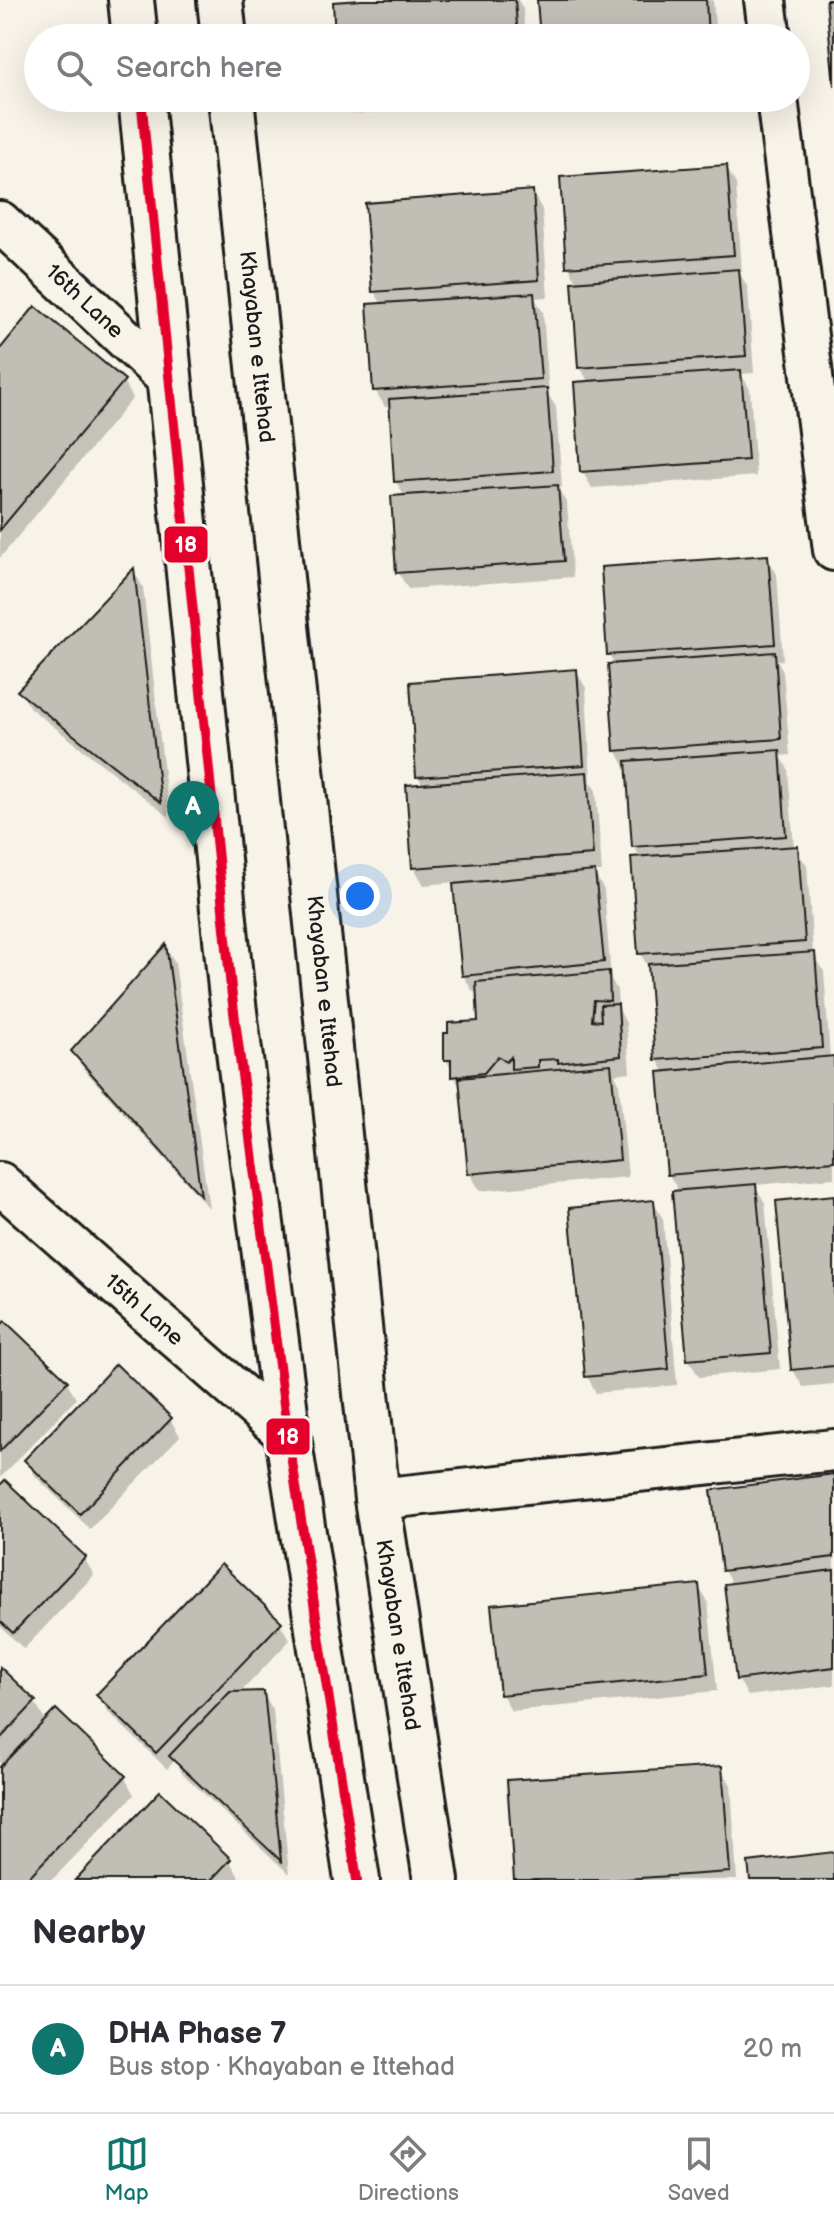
<!DOCTYPE html>
<meta charset="utf-8">
<style>
:root{--surface:#fff;--page:#f2f2f3;--text:#2b2b33;--muted:#7c7c81;--line:#e1e1e2;--accent:#0f766e}
body{margin:0;font-family:"Balsamiq Sans",sans-serif;background:var(--page);color:var(--text)}
.you{position:absolute;left:360px;top:896px;width:28px;height:28px;margin:-20px;border:6px solid #fff;border-radius:50%;background:#1a73e8;box-shadow:0 0 0 12px #1a73e833}
.badge{display:grid;place-items:center;width:52px;height:52px;border-radius:50%;background:var(--accent);color:#fff;font-size:26px;font-weight:700}
.pin{position:absolute;translate:-50% -66px;filter:drop-shadow(0 2px 4px #0008)}
.pin::after{content:'';position:absolute;top:42px;width:28px;height:24px;background:inherit;clip-path:polygon(0 0,100% 0,50% 100%)}
.list{margin:0;padding:0;list-style:none}
h2{display:flex;justify-content:space-between;align-items:center;height:104px;margin:0;padding:0 32px;font-size:34px}
h2 small{font-size:26px;font-weight:400;color:var(--muted)}
.list li{display:grid;grid-template-columns:52px 1fr auto;gap:24px;align-items:center;box-sizing:border-box;height:128px;padding:0 32px;border-top:2px solid var(--line)}
.list b{display:block;font-size:30px;white-space:nowrap}
.list p{margin:0;font-size:26px;white-space:nowrap;color:var(--muted)}
.list em{font-size:26px;font-style:normal;color:var(--muted)}
.icon{flex:none;width:44px;height:44px;fill:none;stroke:currentColor;stroke-width:2;stroke-linecap:round;stroke-linejoin:round}
.map{position:relative;flex:none;width:834px;height:1880px;overflow:hidden}
.search{position:absolute;background:var(--surface);box-shadow:0 8px 32px #0002;left:24px;right:24px;top:24px;height:88px;display:flex;align-items:center;gap:20px;box-sizing:border-box;padding:0 28px;border-radius:44px;color:var(--muted);font-size:30px}
.sheet{height:232px;background:var(--surface)}
nav{display:flex;justify-content:space-around;align-items:center;box-sizing:border-box;height:112px;border-top:2px solid var(--line);background:var(--surface);font-size:22px;color:var(--muted)}
nav a{display:grid;justify-items:center;gap:4px}
nav .on{color:var(--accent)}
.map>svg:first-child{display:block}
.shadow{fill:#0003}
.building{fill:#c0beb5;stroke:#1c1c1c;stroke-width:2}
.lines{fill:none;stroke-linecap:round;stroke-linejoin:round}
.street-casing{stroke:#1c1c1c;stroke-width:46}
.primary-casing{stroke:#1c1c1c;stroke-width:50}
.street{stroke:#f7f3e8;stroke-width:40}
.primary{stroke:#f7f3e8;stroke-width:44}
.bus-1-casing{stroke:#f7f3e8;stroke-width:16}
.bus-1{stroke:#e4002b;stroke-width:10}
.labels{text-anchor:middle;dominant-baseline:central;stroke-width:6;stroke-linejoin:round;paint-order:stroke}
.street-label{font-size:22px;fill:#1c1c1c;stroke:#f7f3e8}
.line-badge{stroke:#f7f3e8;stroke-width:3}
.badge-label{font-size:22px;text-anchor:middle;font-weight:bold;fill:#fff}
</style>
<div class="map">
<svg width="834" height="1880" viewBox="0 0 834 1880">
<rect width="100%" height="100%" fill="#f7f3e8"/>
<filter id="ink" filterUnits="userSpaceOnUse"><feTurbulence type="fractalNoise" baseFrequency=".0125" numOctaves="2"/><feDisplacementMap in="SourceGraphic" scale="16" xChannelSelector="R" yChannelSelector="G"/><feConvolveMatrix kernelMatrix="1 2 1 2 8 2 1 2 1" color-interpolation-filters="sRGB"/></filter>
<g filter="url(#ink)">
<g class="shadow">
<polygon points="363,0 518,0 523,9 525,38 337,38"/>
<polygon points="539,0 713,0 716,38 542,38"/>
<polygon points="343,98 530,98 530,101 352,114"/>
<polygon points="726,167 736,184 742,272 739,272 748,288 754,373 741,374 750,389 756,476 592,488 582,471 589,383 580,367 578,283 568,266"/>
<polygon points="532,192 542,209 548,297 535,298 543,312 549,396 556,407 562,487 558,488 567,504 573,577 408,589 398,572 405,497 396,482 391,407 385,407 375,390 382,305 374,291"/>
<polygon points="0,352 123,381 133,398 0,558"/>
<polygon points="767,557 777,574 783,660 777,660 783,671 790,755 781,756 788,769 794,848 807,865 813,953 824,971 830,1058 834,1058 834,1178 755,1185 765,1203 780,1369 699,1377 689,1360 680,1193 669,1175 665,1073 657,1059 650,971 640,953 641,859 634,846 629,767 625,767 616,750 616,666 609,655"/>
<polygon points="134,572 143,587 169,817 30,708 20,691"/>
<polygon points="576,671 586,688 591,782 596,791 602,872 594,872 604,890 611,979 617,990 618,1008 626,1023 630,1072 615,1074 619,1083 628,1177 480,1191 470,1174 462,1092 446,1059 480,1023 479,992 473,992 463,975 455,882 424,885 414,868 423,785 418,776"/>
<polygon points="166,948 175,963 209,1208 83,1068 74,1051"/>
<polygon points="834,1197 834,1384 803,1387 793,1370"/>
<polygon points="653,1202 663,1219 677,1385 596,1393 587,1376"/>
<polygon points="0,1329 67,1382 76,1399 0,1478"/>
<polygon points="170,1419 180,1436 90,1529 36,1477 26,1461"/>
<polygon points="834,1476 834,1685 748,1696 738,1679 732,1585 724,1570"/>
<polygon points="0,1488 84,1558 94,1575 24,1649 0,1626"/>
<polygon points="698,1586 708,1602 717,1691 511,1711 502,1694"/>
<polygon points="280,1624 290,1640 239,1694 263,1693 273,1710 289,1874 182,1773 175,1760 167,1769 108,1712 98,1695"/>
<polygon points="0,1669 35,1703 46,1722 56,1712 125,1778 134,1795 52,1880 0,1880"/>
<polygon points="721,1768 731,1785 737,1880 516,1880"/>
<polygon points="229,1860 239,1877 236,1880 78,1880"/>
</g>
<g class="building">
<polygon points="362,0 515,0 518,38 335,38 333,2"/>
<polygon points="537,0 706,0 708,38 540,38"/>
<polygon points="826,0 834,0 834,86"/>
<polygon points="727,165 734,255 566,267 560,177"/>
<polygon points="533,190 539,280 372,292 365,203"/>
<polygon points="739,269 746,356 578,368 572,282"/>
<polygon points="534,293 541,379 373,391 367,304"/>
<polygon points="35,306 125,380 0,530 0,349"/>
<polygon points="741,370 748,460 580,472 574,382"/>
<polygon points="547,388 553,471 394,482 389,399"/>
<polygon points="558,485 564,561 396,573 391,496"/>
<polygon points="768,555 775,644 607,655 601,567"/>
<polygon points="134,568 161,803 17,691"/>
<polygon points="775,652 781,739 614,751 608,664"/>
<polygon points="577,669 584,765 416,777 410,682"/>
<polygon points="780,750 786,836 632,847 626,761"/>
<polygon points="587,772 593,855 412,868 406,785"/>
<polygon points="798,846 805,942 638,954 631,857"/>
<polygon points="595,871 604,962 462,976 453,884"/>
<polygon points="166,944 201,1196 71,1051"/>
<polygon points="815,952 822,1048 655,1060 648,964"/>
<polygon points="609,971 610,1001 594,1000 592,1020 601,1021 600,1005 618,1004 621,1056 558,1063 558,1059 538,1060 538,1067 511,1069 511,1057 506,1062 498,1056 484,1073 451,1077 451,1060 444,1060 444,1033 448,1033 448,1023 478,1021 476,982"/>
<polygon points="834,1056 834,1161 667,1175 658,1072"/>
<polygon points="611,1064 620,1160 468,1174 459,1078"/>
<polygon points="756,1184 771,1353 687,1360 672,1191"/>
<polygon points="834,1195 834,1366 791,1370 776,1201"/>
<polygon points="654,1200 669,1369 585,1377 569,1208"/>
<polygon points="5,1321 68,1381 0,1451 0,1326"/>
<polygon points="116,1364 172,1418 80,1514 24,1460"/>
<polygon points="834,1474 834,1557 722,1571 711,1490"/>
<polygon points="5,1480 86,1557 13,1633 0,1621 0,1485"/>
<polygon points="221,1564 282,1622 156,1753 96,1695"/>
<polygon points="834,1570 834,1667 736,1680 724,1584"/>
<polygon points="699,1584 708,1674 500,1695 491,1605"/>
<polygon points="0,1667 36,1701 0,1739"/>
<polygon points="264,1691 281,1861 169,1756 230,1692"/>
<polygon points="56,1709 126,1776 26,1880 0,1880 0,1767"/>
<polygon points="722,1766 730,1872 610,1880 514,1880 507,1780"/>
<polygon points="160,1791 231,1859 211,1880 75,1880"/>
<polygon points="834,1852 834,1880 750,1880 748,1862"/>
</g>
<g class="lines">
<defs>
<g id="street">
<polyline points="765,0 770,38"/>
<polyline points="777,98 834,550"/>
<path id="s1" d="M0,222L169,380"/>
<path id="s2" d="M0,1183L288,1436"/>
<polyline points="377,1499 834,1450"/>
</g>
<g id="primary">
<polyline points="131,0 135,38"/>
<polyline points="220,0 224,38"/>
<polyline points="141,98 231,988 288,1436 357,1880"/>
<path id="s3" d="M231,98L377,1499L436,1880"/>
</g>
</defs>
<use href="#street" class="street-casing"/>
<use href="#primary" class="primary-casing"/>
<use href="#street" class="street"/>
<use href="#primary" class="primary"/>
<defs>
<polyline id="bus-1" points="141,98 231,988 288,1436 357,1880"/>
</defs>
<use href="#bus-1" class="bus-1-casing"/>
<use href="#bus-1" class="bus-1"/>
</g>
</g>
<g class="labels">
<g class="street-label">
<text stroke="none"><textPath href="#s1" startOffset="116">16th Lane</textPath></text>
<text stroke="none"><textPath href="#s3" startOffset="250">Khayaban e Ittehad</textPath></text>
<text stroke="none"><textPath href="#s3" startOffset="898">Khayaban e Ittehad</textPath></text>
<text stroke="none"><textPath href="#s2" startOffset="192">15th Lane</textPath></text>
<text stroke="none"><textPath href="#s3" startOffset="1546">Khayaban e Ittehad</textPath></text>
</g>
</g>
<g class="line-badge">
<rect x="163" y="525" width="46" height="39" rx="8" fill="#e4002b"/>
<rect x="265" y="1417" width="46" height="39" rx="8" fill="#e4002b"/>
</g>
<g class="badge-label">
<text x="186" y="552">18</text>
<text x="288" y="1444">18</text>
</g>
</svg>
<div class="you"></div>
<div class="pin badge" style="left:193px;top:847px">A</div>
<div class="search"><svg class="icon" aria-label="search" viewBox="0 0 24 24"><circle cx="10" cy="10" r="6"/><path d="M15 15l6 6"/></svg>Search here</div>
</div>
<section class="sheet">
<h2>Nearby<small></small></h2>
<ul class="list">
<li><span class="badge">A</span><div><b>DHA Phase 7</b><p>Bus stop · Khayaban e Ittehad</p></div><em>20 m</em></li>
</ul>
</section>
<nav>
<a class="on"><svg class="icon" aria-label="map" viewBox="0 0 24 24"><path d="M3 6l6-2 6 2 6-2v14l-6 2-6-2-6 2zM9 4v14M15 6v14"/></svg>Map</a>
<a><svg class="icon" aria-label="directions" viewBox="0 0 24 24"><path d="M12 3l9 9-9 9-9-9zM9 14v-3h6M13 9l2 2-2 2"/></svg>Directions</a>
<a><svg class="icon" aria-label="saved" viewBox="0 0 24 24"><path d="M7 4h10v16l-5-4-5 4z"/></svg>Saved</a>
</nav>
